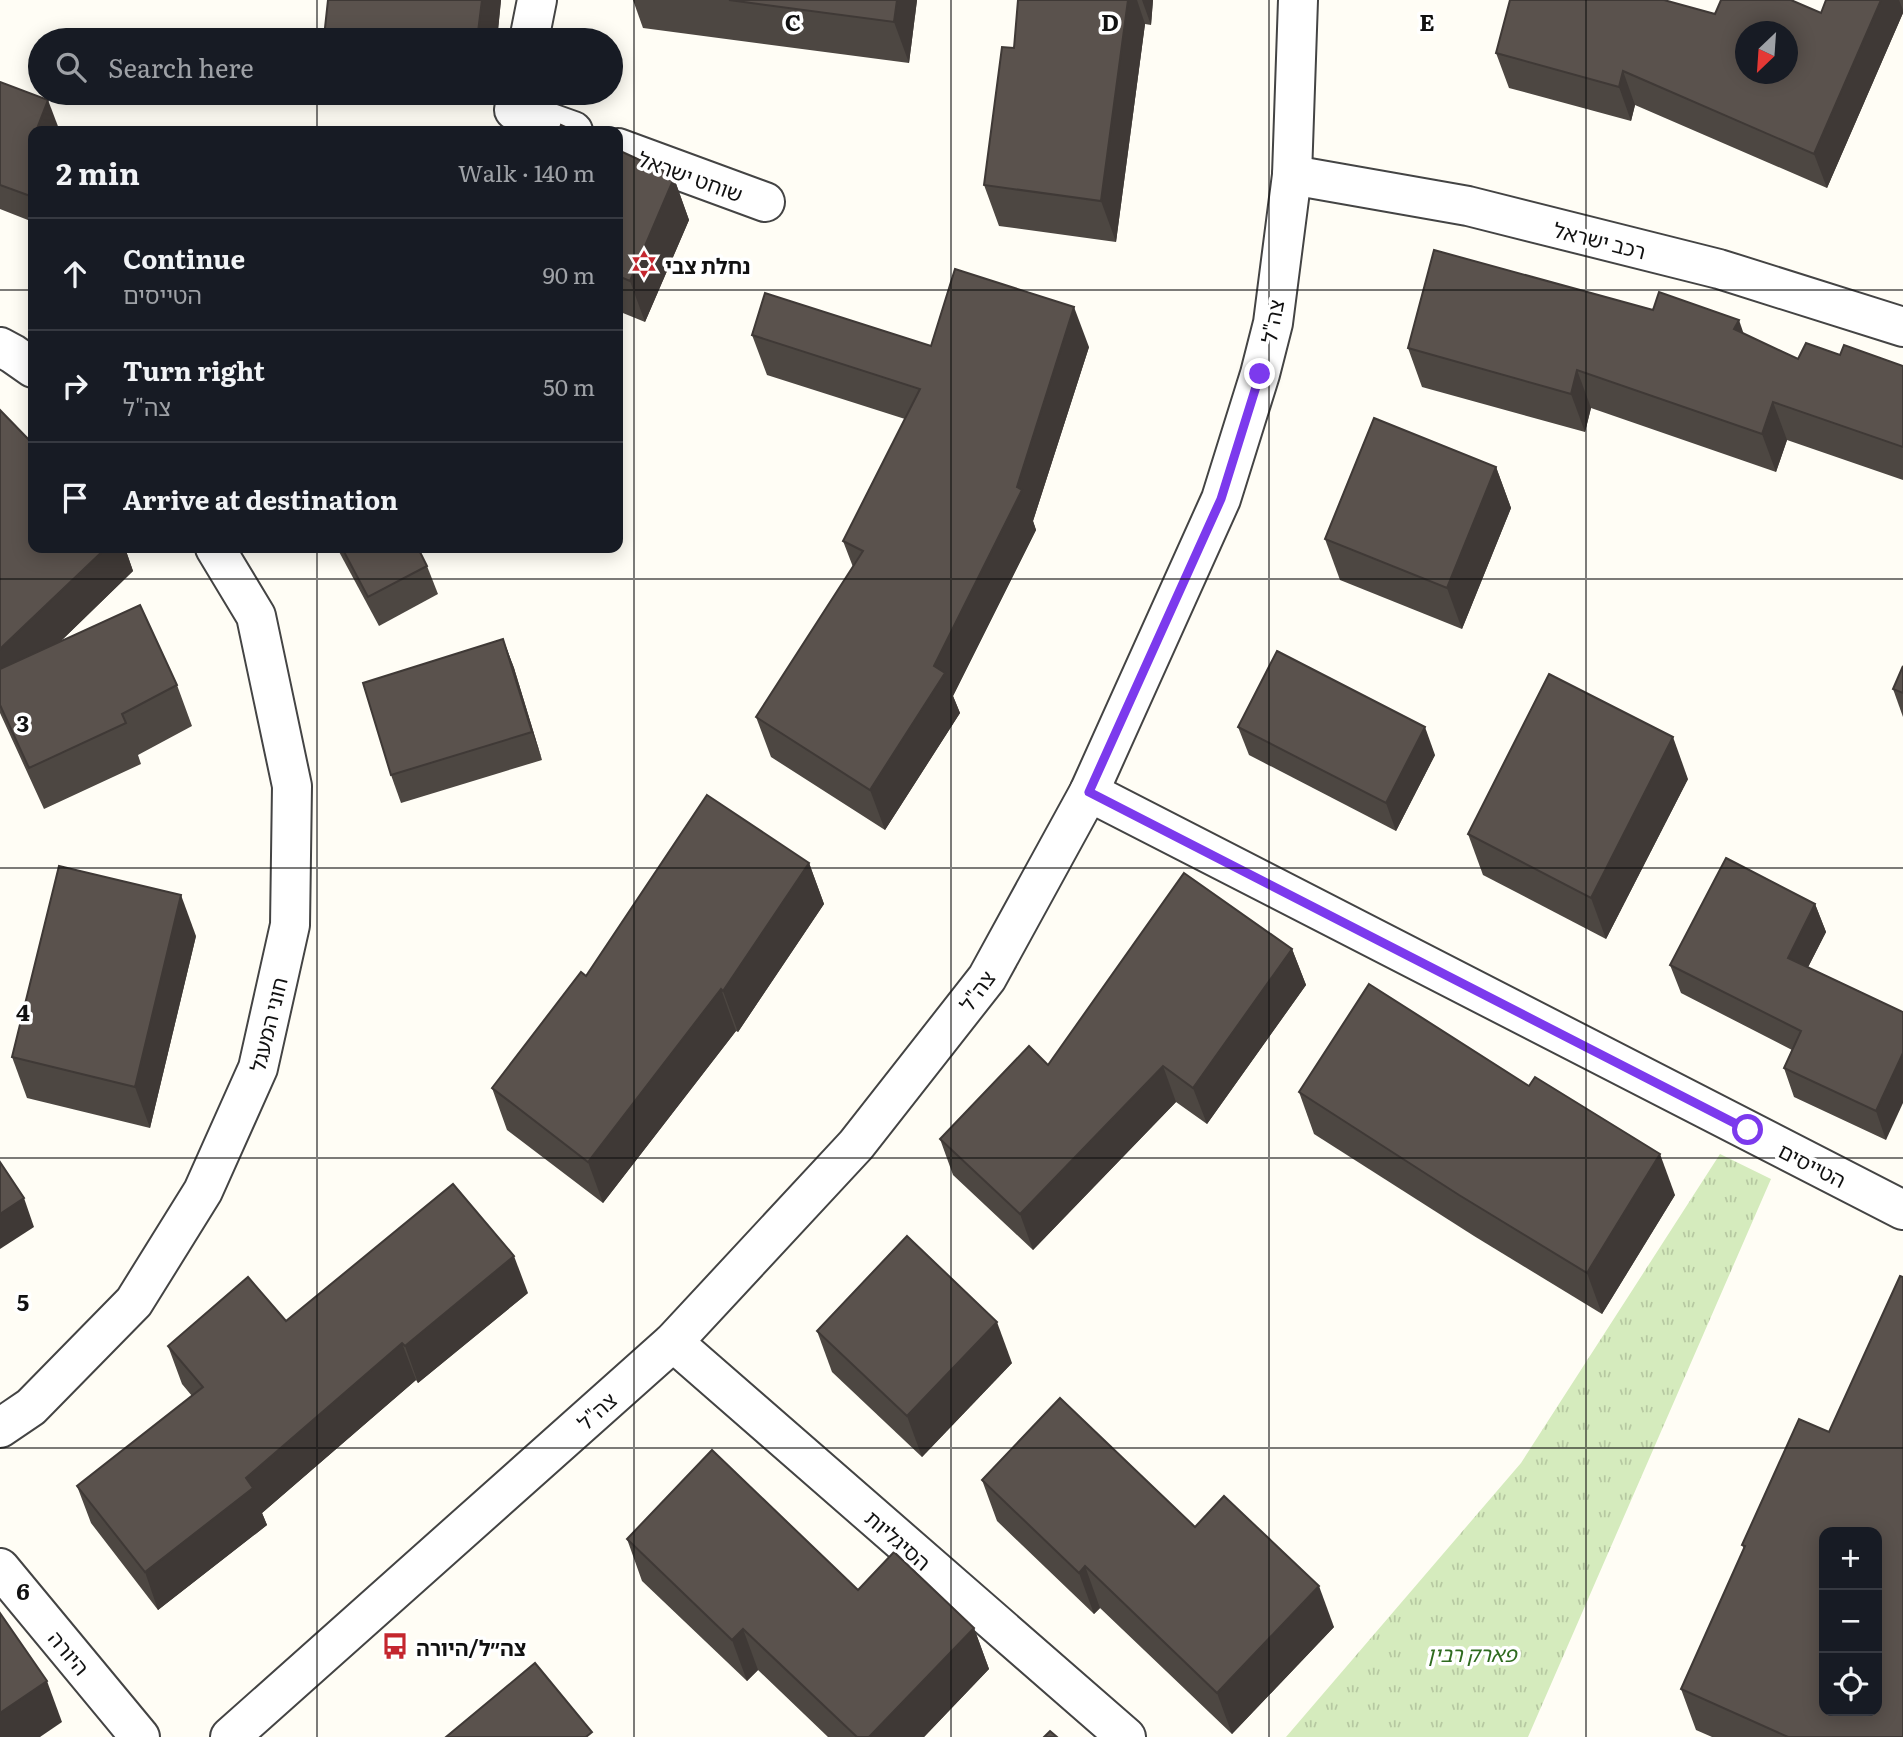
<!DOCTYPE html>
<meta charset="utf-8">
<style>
:root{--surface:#171b24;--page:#20242c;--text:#f1f3f6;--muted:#9ea1a6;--line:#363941}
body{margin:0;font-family:Literata,"Noto Sans Hebrew",serif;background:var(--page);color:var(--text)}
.controls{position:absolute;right:21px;bottom:21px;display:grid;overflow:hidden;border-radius:14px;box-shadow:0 4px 18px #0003}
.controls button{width:63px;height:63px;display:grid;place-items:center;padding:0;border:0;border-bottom:2px solid var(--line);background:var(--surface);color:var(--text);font:35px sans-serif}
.compass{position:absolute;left:1735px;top:21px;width:63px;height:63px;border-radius:50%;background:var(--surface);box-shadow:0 4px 18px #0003;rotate:205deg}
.stop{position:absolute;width:21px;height:21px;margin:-16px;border:5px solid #7c3aed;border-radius:50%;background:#fff}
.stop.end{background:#7c3aed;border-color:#fff;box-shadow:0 2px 7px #0008}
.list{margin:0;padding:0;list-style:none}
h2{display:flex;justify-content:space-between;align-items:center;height:91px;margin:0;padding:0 28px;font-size:30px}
h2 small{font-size:23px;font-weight:400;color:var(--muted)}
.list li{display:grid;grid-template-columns:46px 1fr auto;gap:21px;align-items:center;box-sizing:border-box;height:112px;padding:0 28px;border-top:2px solid var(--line)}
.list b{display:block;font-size:26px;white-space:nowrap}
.list p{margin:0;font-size:23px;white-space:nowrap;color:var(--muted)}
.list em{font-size:23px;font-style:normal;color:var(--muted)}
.icon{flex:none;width:38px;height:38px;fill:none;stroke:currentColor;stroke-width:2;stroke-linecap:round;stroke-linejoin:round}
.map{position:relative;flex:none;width:1903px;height:1737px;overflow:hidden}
.search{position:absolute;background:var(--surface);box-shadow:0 4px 18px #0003;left:28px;top:28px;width:595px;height:77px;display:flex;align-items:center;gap:18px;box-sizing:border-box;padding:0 24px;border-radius:38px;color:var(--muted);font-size:26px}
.panel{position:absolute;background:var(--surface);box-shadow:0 4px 18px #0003;left:28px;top:126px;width:595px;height:427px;border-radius:14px}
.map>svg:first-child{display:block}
.park{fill:url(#park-tufts)}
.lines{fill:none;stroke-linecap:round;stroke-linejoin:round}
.minor-casing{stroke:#444;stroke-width:42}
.minor{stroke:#fff;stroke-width:38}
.wall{fill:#4d4742}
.shaded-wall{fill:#3f3936}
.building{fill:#5a524d;stroke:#3f3936;stroke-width:2;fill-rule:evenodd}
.route{stroke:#7c3aed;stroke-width:9}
.grid{fill:none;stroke:#111;stroke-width:2;stroke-opacity:0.55}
.labels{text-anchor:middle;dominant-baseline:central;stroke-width:7;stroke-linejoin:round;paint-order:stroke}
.street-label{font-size:21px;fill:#111;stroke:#fff}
.poi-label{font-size:21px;font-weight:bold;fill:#111;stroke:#fff;text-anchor:start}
.park-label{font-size:21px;font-style:italic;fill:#2f6b1f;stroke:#fff}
.grid-label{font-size:23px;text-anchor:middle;font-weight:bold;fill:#111;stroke:#fff;stroke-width:7;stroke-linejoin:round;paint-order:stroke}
</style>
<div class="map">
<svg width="1903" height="1737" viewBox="0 0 1903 1737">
<defs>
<pattern id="park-tufts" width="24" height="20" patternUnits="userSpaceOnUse" patternTransform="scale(1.75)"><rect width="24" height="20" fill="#d5ebbd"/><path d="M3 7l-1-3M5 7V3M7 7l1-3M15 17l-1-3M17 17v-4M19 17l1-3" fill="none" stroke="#b6c8a1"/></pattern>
</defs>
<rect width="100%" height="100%" fill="#fffdf5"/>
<polygon class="park" points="1720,1154 1771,1179 1528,1737 1286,1737 1521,1463"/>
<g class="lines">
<defs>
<g id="minor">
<polyline points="529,40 537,0"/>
<polyline points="517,93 514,110 573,131"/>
<polyline points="618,148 765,202"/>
<polyline points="1292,175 1468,206 1719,269 1903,327"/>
<polyline points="0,347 13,354 33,368"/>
<polyline points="1089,792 1903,1210"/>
<polyline points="673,1342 1126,1737"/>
<polyline points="0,1428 31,1407 134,1302 203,1191 258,1068 290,925 292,786 256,616 215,548"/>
<polyline points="0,1568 140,1737"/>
<polyline points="230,1737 673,1342 856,1145 987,978 1089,792 1221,499 1260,374 1273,323 1292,175 1298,0"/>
</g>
</defs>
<use href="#minor" class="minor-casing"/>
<use href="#minor" class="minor"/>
</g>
<g class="wall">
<polygon points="328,0 501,0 497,40 326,40 324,37"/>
<polygon points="633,0 917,0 909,63 643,28"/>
<polygon points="1018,0 1153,0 1151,25 1145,24 1116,242 999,226 984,185 1014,48"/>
<polygon points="1826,0 1903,0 1903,13 1827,188 1635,105 1631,121 1509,88 1496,53 1715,14 1821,13"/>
<polygon points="0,82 59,129 33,131 33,222 0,209"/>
<polygon points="618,150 664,171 666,176 674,178 689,220 645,322 618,311"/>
<polygon points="1653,310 1744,334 1798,359 1840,355 1903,366 1903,480 1787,440 1776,472 1591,408 1585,432 1422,387 1408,348"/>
<polygon points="752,335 931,346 1089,347 1033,521 1036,530 953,696 960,713 885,830 771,757 756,717 853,567 843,541 905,419 767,375"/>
<polygon points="0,410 33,548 125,548 133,571 61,641 177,685 192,726 138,755 141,764 44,809 0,713"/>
<polygon points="1496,467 1511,508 1462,629 1340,580 1325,539"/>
<polygon points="337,548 418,548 427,566 438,594 379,626"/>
<polygon points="503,639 514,668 542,760 401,803 391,775"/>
<polygon points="1903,666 1903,717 1893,689"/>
<polygon points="1238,727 1435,755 1396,831 1249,755"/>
<polygon points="1688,779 1606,939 1483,875 1468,834"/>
<polygon points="809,863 824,904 738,1032 736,1031 603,1203 507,1130 492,1088 586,976"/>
<polygon points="1815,904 1826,932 1808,967 1903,1012 1886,1140 1794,1097 1784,1068 1792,1050 1681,993 1670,965"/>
<polygon points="196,936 150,1128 27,1098 12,1057"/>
<polygon points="1292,949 1306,985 1207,1124 1176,1102 1033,1250 953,1175 940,1139 1048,1065"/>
<polygon points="1299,1092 1675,1195 1602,1314 1474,1236 1314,1134"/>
<polygon points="528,1293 418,1383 416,1380 262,1513 267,1525 158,1610 91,1523 77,1486 192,1396 182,1384 168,1346"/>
<polygon points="817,1331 1012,1363 922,1457 832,1372"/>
<polygon points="1799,1419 1903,1737 1712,1737 1696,1730 1681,1689 1744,1549 1742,1545"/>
<polygon points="982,1480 1195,1527 1334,1627 1232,1734 1100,1608 1094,1614 997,1521"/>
<polygon points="627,1539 858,1590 974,1628 989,1669 924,1737 828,1737 758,1670 747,1681 642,1581"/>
</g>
<g class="shaded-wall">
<polygon points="482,0 501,0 497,40 477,40"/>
<polygon points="897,0 917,0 909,63 894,22"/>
<polygon points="1128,0 1137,0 1145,24 1116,242 1101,201"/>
<polygon points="1142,0 1153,0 1151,25"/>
<polygon points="1881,0 1899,0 1903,10 1903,13 1827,188 1814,154"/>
<polygon points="1623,71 1635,105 1631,121 1619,87"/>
<polygon points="48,100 59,129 58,131 36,131"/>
<polygon points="664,171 670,188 674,178 689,220 645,322 630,281"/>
<polygon points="1074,307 1089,347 1033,521 1036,530 953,696 960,713 885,830 870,790 934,666 1017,487"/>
<polygon points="1739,320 1752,358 1734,329"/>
<polygon points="1577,370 1591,408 1585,432 1571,394"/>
<polygon points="1773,402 1787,440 1776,472 1762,434"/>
<polygon points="1496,467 1511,508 1462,629 1447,588"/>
<polygon points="106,548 125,548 133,571 0,700 0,649"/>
<polygon points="503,639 514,668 542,760 532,732"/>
<polygon points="1425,727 1435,755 1396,831 1386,803"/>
<polygon points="1673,737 1688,779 1606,939 1591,898"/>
<polygon points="809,863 824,904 738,1032 723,991"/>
<polygon points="181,895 196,936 150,1128 135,1087"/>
<polygon points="1815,904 1826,932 1798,987 1788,958"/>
<polygon points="1292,949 1306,985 1207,1124 1193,1088"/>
<polygon points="721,989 736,1031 603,1203 588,1162"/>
<polygon points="1903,1053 1903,1103 1886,1140 1876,1111"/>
<polygon points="1163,1066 1176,1102 1033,1250 1020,1214"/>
<polygon points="1660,1154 1675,1195 1602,1314 1587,1273"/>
<polygon points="24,1198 34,1227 0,1249 0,1214"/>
<polygon points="514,1256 528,1293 418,1383 405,1346"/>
<polygon points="997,1322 1012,1363 922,1457 907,1416"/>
<polygon points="402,1343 416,1380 262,1513 267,1525 158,1610 145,1572 246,1478"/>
<polygon points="1085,1566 1100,1608 1094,1614 1079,1573"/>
<polygon points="1319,1586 1334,1627 1232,1734 1217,1693"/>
<polygon points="974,1628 989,1669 924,1737 869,1737"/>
<polygon points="743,1629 758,1670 747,1681 732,1640"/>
<polygon points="47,1681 62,1722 40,1737 0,1737 0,1713"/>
</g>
<g class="building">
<polygon points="328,0 482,0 477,40 359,40 324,37"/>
<polygon points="729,0 897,0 894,22"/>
<polygon points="1018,0 1128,0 1101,201 984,185 1002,47 1014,48"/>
<path d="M1510,0H1664L1715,14L1721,0H1791L1821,13L1826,0H1881L1814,154L1623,71L1619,87L1496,53ZM1746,32H1788V74H1746Z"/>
<polygon points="0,82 48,100 36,131 33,131 33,139 30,147 33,149 33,197 0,185"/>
<polygon points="561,125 574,131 559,131"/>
<polygon points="618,150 664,171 663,175 674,178 630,281 618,276"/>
<polygon points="1434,250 1653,310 1659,292 1739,320 1734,329 1798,359 1806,343 1840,355 1844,345 1903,366 1903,447 1773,402 1762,434 1577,370 1571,394 1408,348"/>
<polygon points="955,269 1074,307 1017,487 1022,490 934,666 945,673 870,790 756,717 863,551 843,541 920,389 752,335 765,293 931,346"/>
<polygon points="0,410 33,444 33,548 106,548 0,649"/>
<polygon points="1374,418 1496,467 1447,588 1325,539"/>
<polygon points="342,548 418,548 427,566 368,597"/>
<polygon points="140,605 177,685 122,714 126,723 29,768 0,705 0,669"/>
<polygon points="503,639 532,732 391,775 363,683"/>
<polygon points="1277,651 1425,727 1386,803 1238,727"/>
<polygon points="1903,666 1903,693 1893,689"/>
<polygon points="1549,674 1673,737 1591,898 1468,834"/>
<polygon points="707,795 809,863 723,991 721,989 588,1162 492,1088 581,972 586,976"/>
<polygon points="1726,858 1815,904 1788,958 1903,1012 1903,1053 1876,1111 1784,1068 1801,1031 1670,965"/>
<polygon points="59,866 181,895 135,1087 12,1057"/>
<polygon points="1184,873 1292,949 1193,1088 1163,1066 1020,1214 940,1139 1029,1046 1048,1065"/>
<polygon points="1369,984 1529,1086 1535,1077 1660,1154 1587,1273 1459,1195 1299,1092"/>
<polygon points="0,1162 24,1198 0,1214"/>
<polygon points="453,1184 514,1256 405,1346 402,1343 246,1478 253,1488 145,1572 77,1486 203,1387 168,1346 248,1277 286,1321"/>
<polygon points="907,1236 997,1322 907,1416 817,1331"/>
<path d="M1900,1276L1903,1277V1737H1788L1681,1689L1745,1546L1742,1545L1799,1419L1829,1432ZM1824,1532H1877V1711H1824Z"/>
<polygon points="1060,1398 1195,1527 1224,1496 1319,1586 1217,1693 1085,1566 1079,1573 982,1480"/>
<polygon points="712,1450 858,1590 894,1552 974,1628 869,1737 857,1737 743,1629 732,1640 627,1539"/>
<polygon points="0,1613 47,1681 0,1713"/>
<polygon points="535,1663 592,1732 586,1737 446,1737"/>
<polygon points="1050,1731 1057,1737 1044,1737"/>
</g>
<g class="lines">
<polyline class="route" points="1260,374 1221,499 1089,792 1748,1130"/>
</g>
<path class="grid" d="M317,0V40M634,0V1737M951,0V1737M1269,0V1737M1586,0V1737M317,93V131M0,290H33M618,290H1903M317,548V1737M0,579H1903M0,868H1903M0,1158H1903M0,1448H1903"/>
<defs>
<symbol id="synagogue-bare" viewBox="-9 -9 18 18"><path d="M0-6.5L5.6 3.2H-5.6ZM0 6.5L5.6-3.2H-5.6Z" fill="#c4262e" stroke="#fff" stroke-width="2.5" paint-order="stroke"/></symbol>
<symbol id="bus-bare" viewBox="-9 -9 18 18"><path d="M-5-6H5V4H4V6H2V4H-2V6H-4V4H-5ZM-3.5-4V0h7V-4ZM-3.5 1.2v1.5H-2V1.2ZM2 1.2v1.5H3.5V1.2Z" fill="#c4262e" stroke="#fff" stroke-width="2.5" paint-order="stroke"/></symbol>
</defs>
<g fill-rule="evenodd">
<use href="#synagogue-bare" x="625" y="245" width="38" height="38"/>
<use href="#bus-bare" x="376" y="1627" width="38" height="38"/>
</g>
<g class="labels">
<g class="street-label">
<text transform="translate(691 175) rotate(20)">שוחט ישראל</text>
<text transform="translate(1600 239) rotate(14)">רכב ישראל</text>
<text transform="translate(1271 321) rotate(-79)">צה"ל</text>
<text transform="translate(976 990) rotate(-54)">צה"ל</text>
<text transform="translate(267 1024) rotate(-76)">חוני המעגל</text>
<text transform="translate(1813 1164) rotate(27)">הטייסים</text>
<text transform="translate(596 1410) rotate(-42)">צה"ל</text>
<text transform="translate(899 1539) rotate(41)">הסיגליות</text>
<text transform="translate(70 1652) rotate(50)">היורה</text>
</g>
<g class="poi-label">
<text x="665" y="264">נחלת צבי</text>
<text x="416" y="1646">צה״ל/היורה</text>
</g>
<g class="park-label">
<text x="1472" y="1652">פארק רבין</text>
</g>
</g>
<g class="grid-label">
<text x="793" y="31">C</text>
<text x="1110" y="31">D</text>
<text x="1427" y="31">E</text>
<text x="23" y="732">3</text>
<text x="23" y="1021">4</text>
<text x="23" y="1311">5</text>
<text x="23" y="1600">6</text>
</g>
</svg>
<div class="controls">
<button>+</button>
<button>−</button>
<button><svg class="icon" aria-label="locate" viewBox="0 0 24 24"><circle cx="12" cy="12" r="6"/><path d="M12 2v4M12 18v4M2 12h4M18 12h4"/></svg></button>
</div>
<svg class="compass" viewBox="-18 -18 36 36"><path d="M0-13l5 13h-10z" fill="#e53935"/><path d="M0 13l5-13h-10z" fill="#9ea1a6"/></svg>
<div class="stop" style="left:1748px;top:1130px"></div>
<div class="stop end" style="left:1260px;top:374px"></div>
<div class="search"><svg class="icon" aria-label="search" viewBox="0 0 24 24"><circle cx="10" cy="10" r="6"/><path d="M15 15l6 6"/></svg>Search here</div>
<section class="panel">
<h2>2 min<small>Walk · 140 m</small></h2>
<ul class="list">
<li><svg class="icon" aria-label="ahead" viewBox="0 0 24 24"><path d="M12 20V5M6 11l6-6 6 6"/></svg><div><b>Continue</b><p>הטייסים</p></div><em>90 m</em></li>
<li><svg class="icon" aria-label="right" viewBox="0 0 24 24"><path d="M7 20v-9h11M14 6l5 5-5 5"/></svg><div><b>Turn right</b><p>צה&quot;ל</p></div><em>50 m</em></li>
<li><svg class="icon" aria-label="arrive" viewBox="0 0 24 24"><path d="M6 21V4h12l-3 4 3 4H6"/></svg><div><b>Arrive at destination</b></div></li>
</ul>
</section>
</div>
